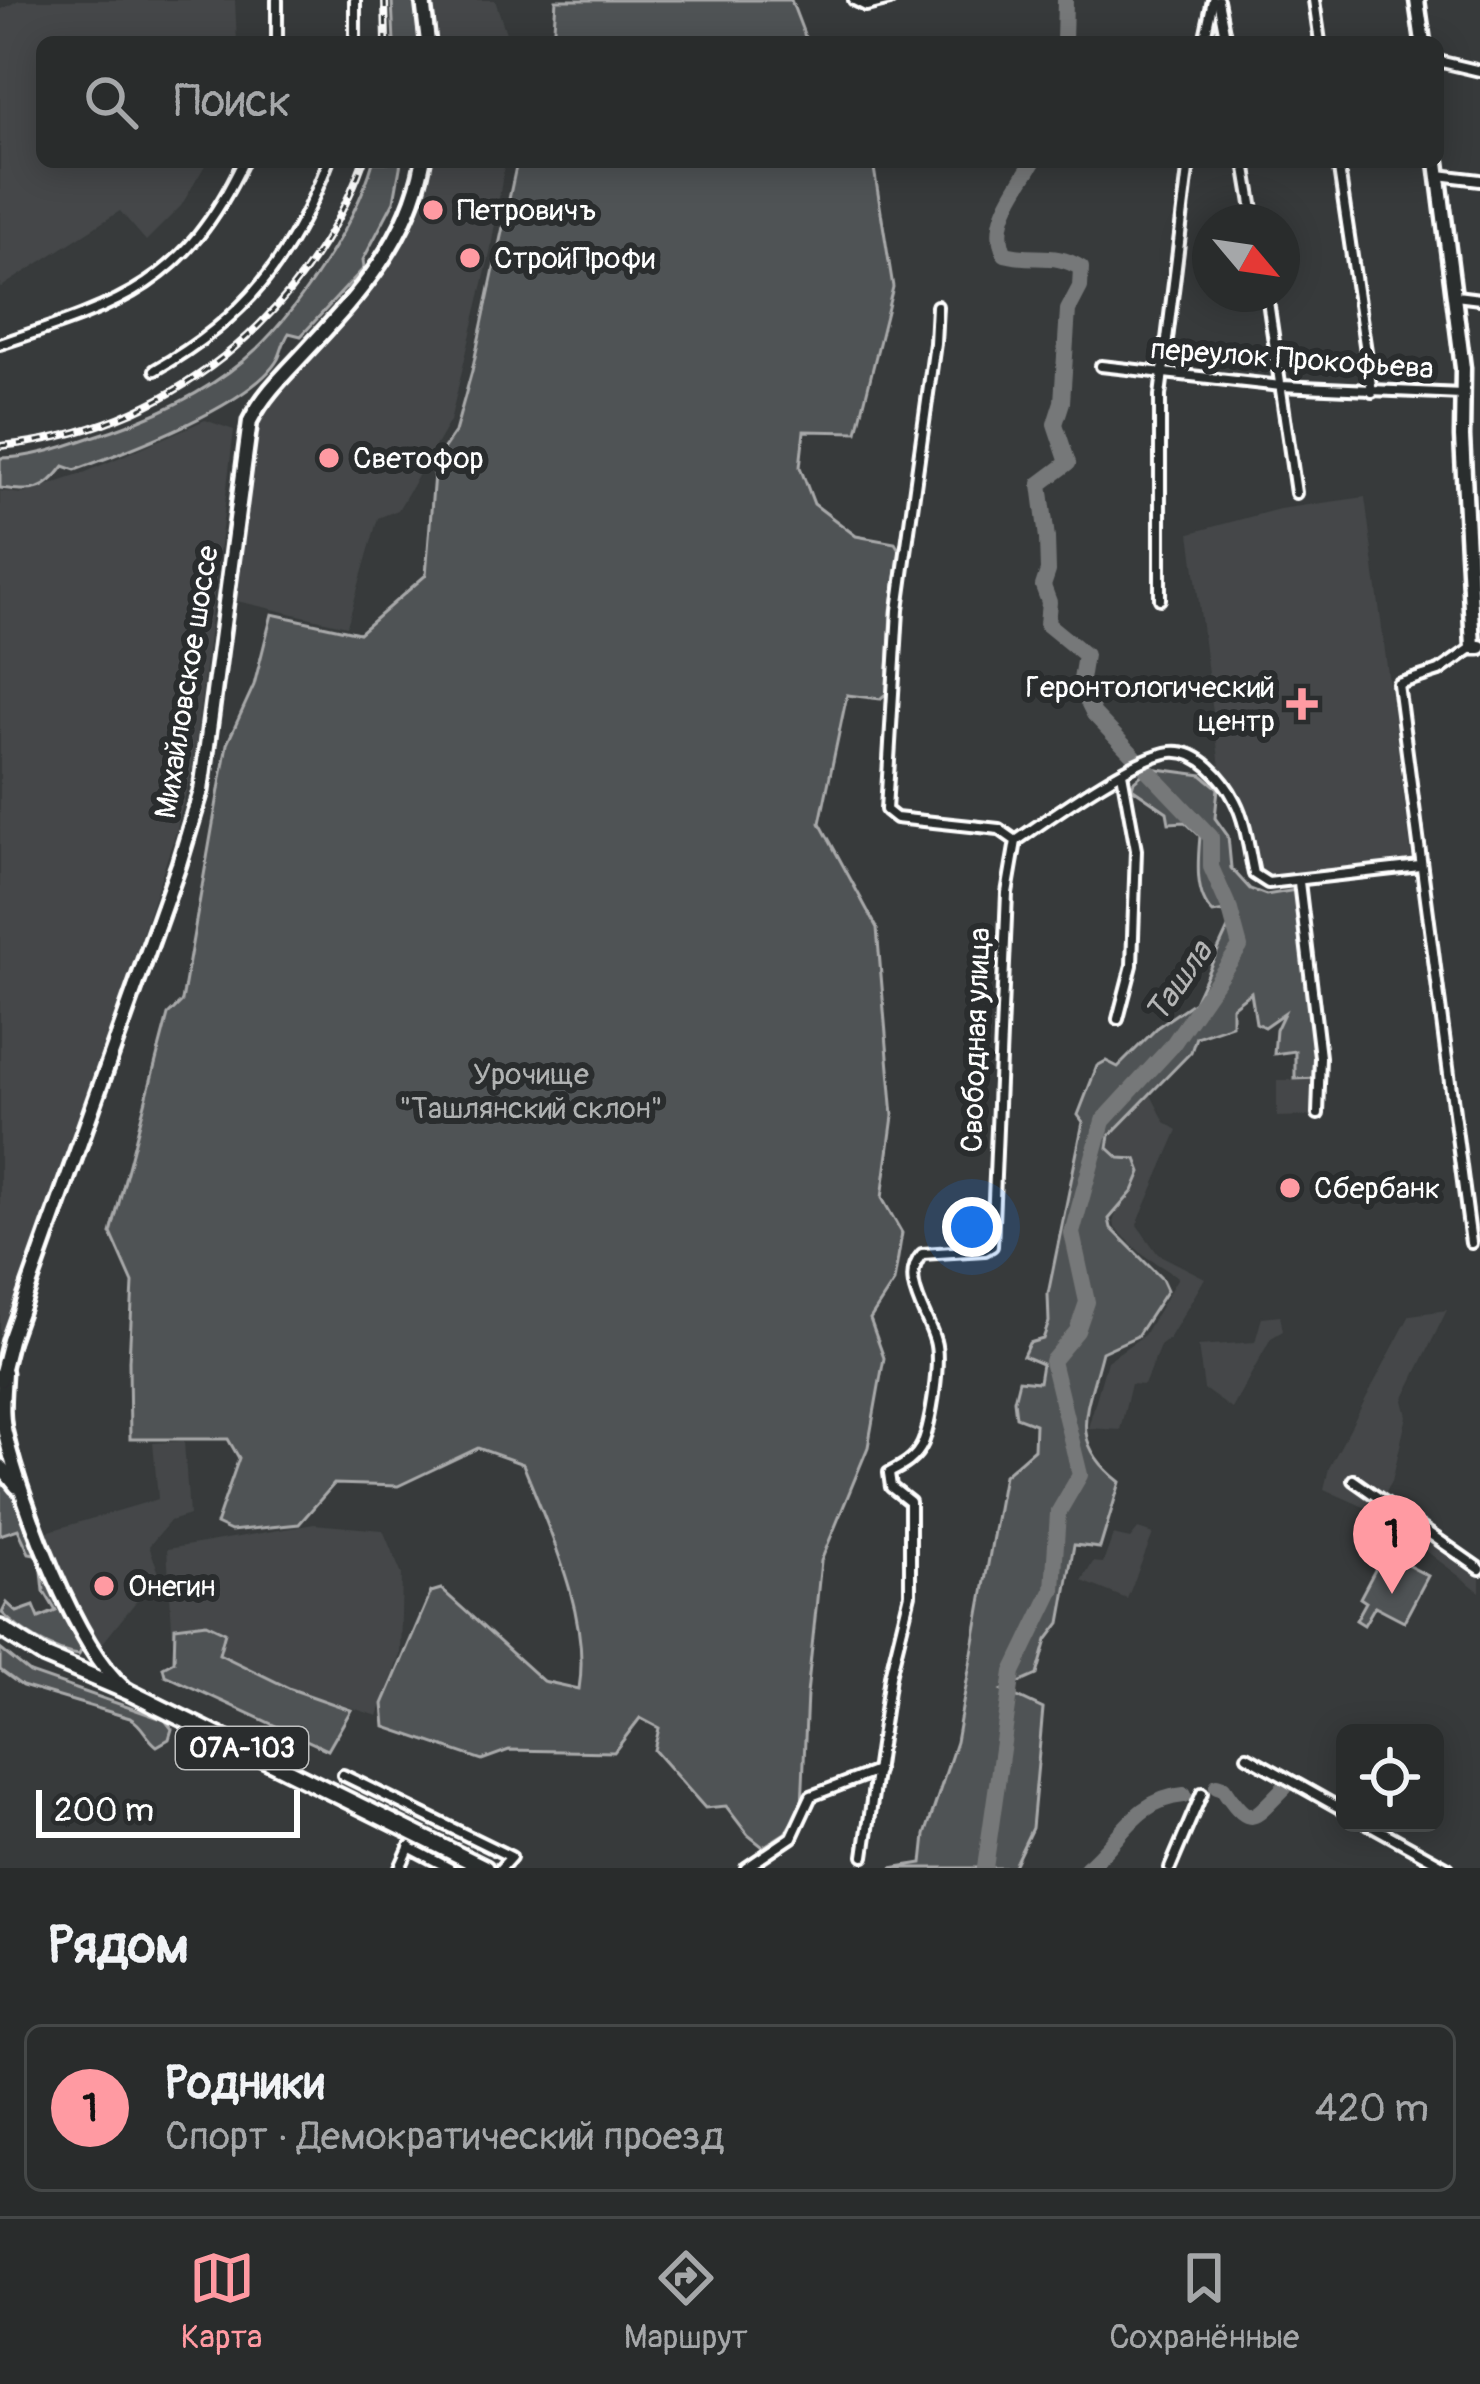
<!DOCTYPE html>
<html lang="ru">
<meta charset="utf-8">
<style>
:root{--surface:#292c2c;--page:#313434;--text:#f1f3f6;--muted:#a5a7a9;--line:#454848;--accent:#ff9aa2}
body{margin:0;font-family:Pangolin,sans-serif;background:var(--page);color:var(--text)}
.controls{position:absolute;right:36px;bottom:36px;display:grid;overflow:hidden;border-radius:18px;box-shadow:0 6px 30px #0003}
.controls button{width:108px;height:108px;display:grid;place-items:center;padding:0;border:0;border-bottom:3px solid var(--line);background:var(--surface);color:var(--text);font:60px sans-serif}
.compass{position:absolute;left:1192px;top:204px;width:108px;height:108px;border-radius:50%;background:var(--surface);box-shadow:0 6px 30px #0003;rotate:119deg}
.scale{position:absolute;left:36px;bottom:30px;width:264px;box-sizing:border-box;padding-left:12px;border:6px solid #fff;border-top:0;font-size:33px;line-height:42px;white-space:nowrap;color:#fff;-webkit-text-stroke:9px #2a2d2e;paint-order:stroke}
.you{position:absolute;left:972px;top:1227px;width:42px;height:42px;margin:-30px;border:9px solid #fff;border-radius:50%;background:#1a73e8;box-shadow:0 0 0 18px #1a73e833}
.badge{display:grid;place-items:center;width:78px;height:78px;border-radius:50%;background:var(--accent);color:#111;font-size:39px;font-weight:700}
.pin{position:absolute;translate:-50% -99px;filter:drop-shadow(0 3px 6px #0008)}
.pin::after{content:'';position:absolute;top:63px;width:42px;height:36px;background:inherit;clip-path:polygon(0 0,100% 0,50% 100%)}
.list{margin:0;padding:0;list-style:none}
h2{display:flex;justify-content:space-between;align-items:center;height:156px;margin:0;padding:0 48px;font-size:51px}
h2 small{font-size:39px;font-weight:400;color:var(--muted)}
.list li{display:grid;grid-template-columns:78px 1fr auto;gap:36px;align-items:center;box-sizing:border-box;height:168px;margin:0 24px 24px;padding:0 24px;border:3px solid var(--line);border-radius:18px}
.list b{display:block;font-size:45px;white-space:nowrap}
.list p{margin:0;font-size:39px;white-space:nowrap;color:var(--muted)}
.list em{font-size:39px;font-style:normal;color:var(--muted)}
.icon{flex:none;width:66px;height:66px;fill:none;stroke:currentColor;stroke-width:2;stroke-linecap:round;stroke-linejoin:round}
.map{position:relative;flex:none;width:1480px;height:1868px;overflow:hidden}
.search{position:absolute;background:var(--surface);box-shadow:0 6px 30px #0003;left:36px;right:36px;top:36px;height:132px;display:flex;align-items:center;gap:30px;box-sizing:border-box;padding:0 42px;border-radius:18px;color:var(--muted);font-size:45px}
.sheet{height:348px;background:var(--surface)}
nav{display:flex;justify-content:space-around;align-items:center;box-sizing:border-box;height:168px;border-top:3px solid var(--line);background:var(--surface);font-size:33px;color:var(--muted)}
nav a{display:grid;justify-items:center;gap:6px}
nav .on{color:var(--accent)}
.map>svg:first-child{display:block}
.built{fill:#444748}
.green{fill:#505354;stroke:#a8a9aa;stroke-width:3}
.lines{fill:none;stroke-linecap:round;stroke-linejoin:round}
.river{stroke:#767879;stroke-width:16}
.street-casing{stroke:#fff;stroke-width:16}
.secondary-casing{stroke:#fff;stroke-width:21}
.primary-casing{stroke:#fff;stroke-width:22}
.street{stroke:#2a2d2e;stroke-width:8}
.secondary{stroke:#2a2d2e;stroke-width:12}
.primary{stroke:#2a2d2e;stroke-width:14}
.rail-casing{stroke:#fff;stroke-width:8}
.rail{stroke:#2a2d2e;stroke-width:3;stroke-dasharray:9;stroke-linecap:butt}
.poi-dot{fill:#ff9aa2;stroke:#2a2d2e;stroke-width:4.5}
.labels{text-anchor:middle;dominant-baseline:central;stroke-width:12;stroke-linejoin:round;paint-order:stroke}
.shield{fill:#2a2d2e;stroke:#bfc0c0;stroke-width:3}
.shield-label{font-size:27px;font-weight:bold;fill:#fff}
.poi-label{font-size:30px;fill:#fff;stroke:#2a2d2e;text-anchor:start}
.street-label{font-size:30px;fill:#fff;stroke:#2a2d2e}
.park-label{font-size:30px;fill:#b0b2b2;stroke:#2a2d2e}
.water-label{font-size:33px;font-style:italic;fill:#b4b5b5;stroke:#2a2d2e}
</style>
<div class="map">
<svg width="1480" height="1868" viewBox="0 0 1480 1868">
<rect width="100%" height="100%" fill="#373a3b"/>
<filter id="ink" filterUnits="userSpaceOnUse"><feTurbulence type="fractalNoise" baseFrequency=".00833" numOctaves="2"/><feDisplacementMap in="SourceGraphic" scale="24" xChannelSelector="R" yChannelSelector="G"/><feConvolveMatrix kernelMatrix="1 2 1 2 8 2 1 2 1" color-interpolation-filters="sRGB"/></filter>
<g filter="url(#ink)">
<g class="built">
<polygon points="19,0 235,0 237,42 42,42 42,162 207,162 181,206 146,241 120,211 0,288 0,10"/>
<polygon points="429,0 495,0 509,42 434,42"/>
<polygon points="430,162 505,162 490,254 450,421 398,510 378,518 347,626 232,600 252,428 271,395 364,295 397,253 418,217"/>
<polygon points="205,420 234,430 193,767 176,832 0,1363 0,491 22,494 79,475"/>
<polygon points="1365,497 1412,860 1409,864 1270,879 1261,875 1242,802 1220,767 1190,533 1279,509"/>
<polygon points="1277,1080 1315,1080 1315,1116 1277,1117"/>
<polygon points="1150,1093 1165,1122 1178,1130 1137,1225 1158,1254 1205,1278 1169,1339 1160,1346 1144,1385 1131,1384 1120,1430 1088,1428 1107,1361 1144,1335 1178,1277 1143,1255 1115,1228 1114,1219 1135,1168 1104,1149 1110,1135"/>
<polygon points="1447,1310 1403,1400 1407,1416 1392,1481 1380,1503 1480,1576 1480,1592 1375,1512 1324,1489 1329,1468 1410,1315"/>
<polygon points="1280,1315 1283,1331 1271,1338 1232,1409 1204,1389 1198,1346 1255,1342 1262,1317"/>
<polygon points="184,1441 189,1515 170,1521 149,1546 159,1573 102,1644 86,1624 46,1532 158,1499 153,1443"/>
<polygon points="314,1524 383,1530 402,1575 400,1655 378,1716 291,1689 219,1653 173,1643 167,1549"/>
<polygon points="1138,1529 1153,1534 1127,1599 1082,1581 1093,1562 1103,1563 1113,1535 1130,1539"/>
</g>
<g class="green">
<polygon points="392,0 415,0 421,42 394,42"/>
<polygon points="556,0 791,0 807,42 553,42"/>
<path d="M373,162H401L394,201L363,260L364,268L301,336L289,333C283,342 282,351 278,359C252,405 125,452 75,470L64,466C44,493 33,492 0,488V458C31,458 60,448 89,438C144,421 199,398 244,360C295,317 355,225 373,162Z"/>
<path d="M517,162H873L893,287L857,432L804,431L800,467L814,504L856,536L895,543L900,551L891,611L887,693L880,699L847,695L820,823L877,928L893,1116L882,1198L902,1233L894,1282L870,1319L884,1358L868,1447L821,1561L807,1694L802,1807L785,1833L763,1847L748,1835L726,1806L705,1808L654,1750L659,1728L640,1718L614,1752L509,1750L482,1760L385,1727L383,1704L431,1592L441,1589L543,1681L579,1689C591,1617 549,1530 523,1464L478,1448L398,1486L334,1484L299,1524L231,1531L216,1524L239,1458L228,1439H130L129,1361L133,1283L111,1233L168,1015L182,1001L227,744L254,685L272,614L359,633L426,575L435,461L455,432L472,371Z"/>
<path d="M1150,768L1202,775L1218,788L1215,818L1228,836L1231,868L1250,889L1266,895L1296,890L1318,1078L1295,1079V1051L1274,1054L1276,1030L1284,1013L1264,1027L1256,1023L1251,992L1232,1007V1025L1196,1037L1191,1052L1110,1135L1108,1148L1119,1158L1136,1159L1141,1172L1133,1191L1109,1219L1111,1228L1162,1279L1167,1290L1137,1336L1102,1352C1088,1409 1066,1440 1120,1482L1100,1548L1074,1545L1060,1623L1047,1640L1037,1675L1003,1690L1043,1709L1032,1828L1013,1868H891L922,1863L925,1835L956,1742L1004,1475L1034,1449L1035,1424L1016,1417L1014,1400L1019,1380L1039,1382L1042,1364L1023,1356L1029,1343L1043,1339L1049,1322L1048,1294L1083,1122L1078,1115L1097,1066L1106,1061L1118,1067L1159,1026L1194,1002L1229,926L1225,911L1213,913C1194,896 1198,859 1200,836L1185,822L1169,823L1167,812L1132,788L1134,781Z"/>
<polygon points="0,1473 10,1480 39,1547 35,1554 29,1553 18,1529 0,1535"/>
<polygon points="1384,1553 1428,1576 1404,1621 1375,1606 1364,1625 1356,1620 1366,1602 1360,1598"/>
<path d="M42,1571H48L78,1641L82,1649L79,1655C53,1652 21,1632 2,1613L7,1603L17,1612L34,1606L39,1618L56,1611L44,1591Z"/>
<polygon points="206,1623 225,1632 219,1654 291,1689 351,1710 328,1750 165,1675 163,1667 174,1661 175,1627"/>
<path d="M0,1649L30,1673L165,1720L172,1729L169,1739L157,1746C145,1737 143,1725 130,1718L22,1686L0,1670Z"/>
</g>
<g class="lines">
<g class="river">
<polyline points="1064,42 1065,0"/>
<path d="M1217,1786L1223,1788C1252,1832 1253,1818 1285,1787"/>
<path d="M985,1868L1013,1672L1053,1589L1058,1513L1080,1475L1052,1361L1077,1331L1087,1302L1072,1233L1103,1121L1171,1047L1240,947L1230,910L1211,867V837L1094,714L1080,686L1085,655L1047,624L1049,602L1043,586L1048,571L1047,538L1040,484L1068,463L1055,424L1062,402L1068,310L1080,287L1081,268C1055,251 1033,262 1005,254C989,222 1017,189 1033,162"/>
<path d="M1087,1868C1121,1840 1135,1799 1184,1795"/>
</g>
<defs>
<g id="street">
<polyline points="277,0 277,42"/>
<polyline points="854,0 866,6 890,0"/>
<polyline points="1218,0 1226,42"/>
<polyline points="1314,0 1320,42"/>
<polyline points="355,42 355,0"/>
<polyline points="1204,42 1213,0"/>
<polyline points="1438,61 1480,71"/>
<polyline points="1245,162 1255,222"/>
<polyline points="1338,162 1372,392"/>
<polyline points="1439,175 1480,180"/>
<polyline points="1267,294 1296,493"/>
<polyline points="1456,296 1480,299"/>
<path d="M0,344C122,304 185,284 243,162"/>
<polyline points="1101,366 1281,386 1462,394"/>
<path d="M155,370C246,318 291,260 328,162"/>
<polyline points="1160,599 1160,396 1189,162"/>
<path d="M1016,841C1048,819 1134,756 1171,752C1199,749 1224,779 1235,801C1246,822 1249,851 1254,874L1268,883L1420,866"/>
<polyline points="1299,882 1320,1057 1318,1114"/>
<polyline points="1118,1019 1132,965 1136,850 1122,773"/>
<polyline points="1471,1243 1398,684 1439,671 1473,647"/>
<polyline points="1353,1480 1480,1569"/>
<polyline points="1247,1756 1345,1811"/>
<polyline points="343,1775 511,1857 501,1868"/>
<polyline points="1367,1823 1448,1868"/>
<polyline points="409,1847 449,1868"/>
<path d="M864,1856L890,1676L910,1594V1502L891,1487L889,1473C903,1466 916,1459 923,1443C931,1422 941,1362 935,1341C928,1314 899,1280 922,1254L985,1250L992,1246L1007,893L1016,841L999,829L896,818L886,810L898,610L935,343L937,306"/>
<polyline points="400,1868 410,1846"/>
<polyline points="746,1868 792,1837 811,1796 877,1771"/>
<polyline points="1170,1868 1202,1793"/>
</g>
<g id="secondary">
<polyline points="423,0 428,42"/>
<polyline points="1417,0 1423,42"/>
<polyline points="1437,162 1463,368 1462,437 1473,647 1480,647"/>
<path d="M4,1372C3,1394 0,1416 6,1437C21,1502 75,1646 124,1688"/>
<path d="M0,1380L10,1340L179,864L201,791L250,421C264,393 287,372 308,349C360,293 409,239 423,162"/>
<polyline points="0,1466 17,1487"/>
</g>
<polyline id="primary" points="0,1628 44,1656 129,1692 485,1868"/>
</defs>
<use href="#street" class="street-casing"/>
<use href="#secondary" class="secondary-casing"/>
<use href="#primary" class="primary-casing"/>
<use href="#street" class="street"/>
<use href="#secondary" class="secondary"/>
<use href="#primary" class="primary"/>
<defs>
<g id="rail">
<polyline points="385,0 386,42"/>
<path d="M0,446C168,431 305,319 363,162"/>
</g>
</defs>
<use href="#rail" class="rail-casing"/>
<use href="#rail" class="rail"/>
</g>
</g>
<g class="poi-dot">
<circle cx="433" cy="210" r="12"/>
<circle cx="470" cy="258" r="12"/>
<circle cx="329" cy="458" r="12"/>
<path d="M1296 686h12v12h12v12h-12v12h-12v-12h-12v-12h12z"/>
<circle cx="1290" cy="1188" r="12"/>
<circle cx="104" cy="1586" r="12"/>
</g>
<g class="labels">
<rect class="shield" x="176" y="1727" width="132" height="42" rx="9"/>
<g class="shield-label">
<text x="242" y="1748">07А-103</text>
</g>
<g class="poi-label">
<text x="457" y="210">Петровичъ</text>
<text x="494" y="258">СтройПрофи</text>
<text x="353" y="458">Светофор</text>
<text x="1275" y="687" text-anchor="end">Геронтологический<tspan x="1275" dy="34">центр</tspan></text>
<text x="1314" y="1188">Сбербанк</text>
<text x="128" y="1586">Онегин</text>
</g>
<g class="street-label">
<text transform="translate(1292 359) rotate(4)">переулок Прокофьева</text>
<text transform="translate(187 682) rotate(-81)">Михайловское шоссе</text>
<text transform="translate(976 1040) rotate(-88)">Свободная улица</text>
</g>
<g class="park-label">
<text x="531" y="1074">Урочище<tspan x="531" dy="34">"Ташлянский склон"</tspan></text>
</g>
<g class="water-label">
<text transform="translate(1179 982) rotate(-55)">Ташла</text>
</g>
</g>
</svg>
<div class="controls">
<button><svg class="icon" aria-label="locate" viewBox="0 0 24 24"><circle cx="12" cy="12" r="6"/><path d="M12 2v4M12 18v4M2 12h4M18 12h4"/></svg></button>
</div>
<svg class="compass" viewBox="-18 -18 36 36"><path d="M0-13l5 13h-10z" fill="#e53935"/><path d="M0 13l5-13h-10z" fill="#a5a7a9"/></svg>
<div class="scale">200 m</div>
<div class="you"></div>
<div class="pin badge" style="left:1392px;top:1594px">1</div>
<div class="search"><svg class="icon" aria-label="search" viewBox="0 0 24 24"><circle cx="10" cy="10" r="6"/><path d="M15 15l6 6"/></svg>Поиск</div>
</div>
<section class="sheet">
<h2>Рядом<small></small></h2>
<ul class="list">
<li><span class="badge">1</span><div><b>Родники</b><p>Спорт · Демократический проезд</p></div><em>420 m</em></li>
</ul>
</section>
<nav>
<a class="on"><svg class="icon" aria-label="map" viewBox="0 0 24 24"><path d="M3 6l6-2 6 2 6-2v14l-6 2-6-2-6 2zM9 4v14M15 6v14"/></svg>Карта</a>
<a><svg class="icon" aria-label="directions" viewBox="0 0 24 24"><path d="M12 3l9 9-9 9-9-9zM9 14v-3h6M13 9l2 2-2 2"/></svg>Маршрут</a>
<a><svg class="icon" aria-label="saved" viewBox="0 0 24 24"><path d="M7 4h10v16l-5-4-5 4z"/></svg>Сохранённые</a>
</nav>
